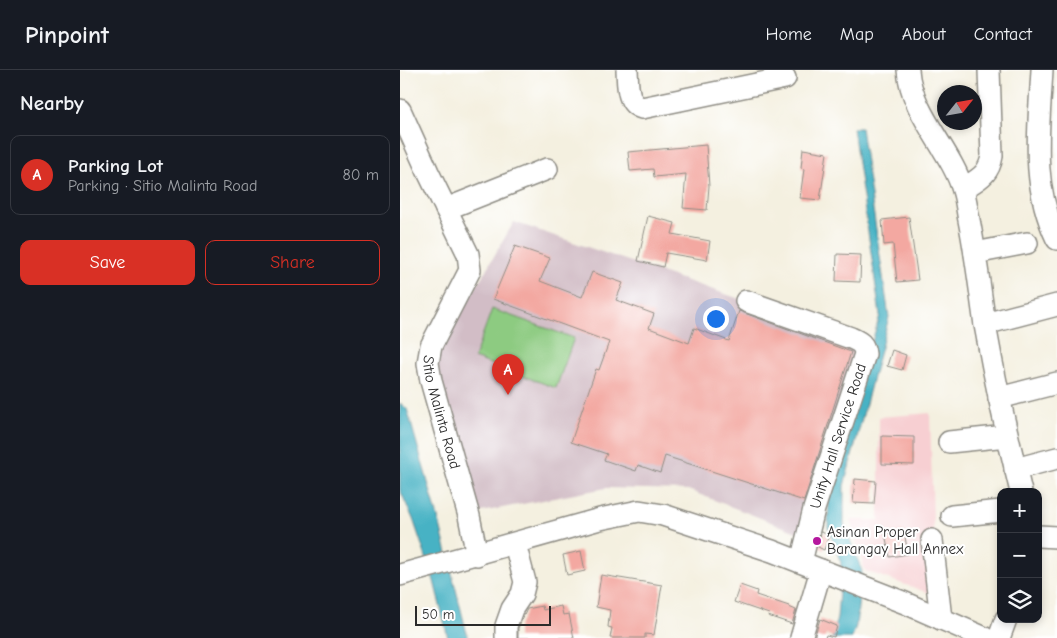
<!DOCTYPE html>
<meta charset="utf-8">
<style>
:root{--surface:#171b24;--page:#20242c;--text:#f1f3f6;--muted:#9ea1a6;--line:#363941;--accent:#d93025}
body{margin:0;font-family:"Comic Neue",sans-serif;background:var(--page);color:var(--text)}
.controls{position:absolute;right:15px;bottom:15px;display:grid;overflow:hidden;border-radius:10px;box-shadow:0 2px 8px #0003}
.controls button{width:45px;height:45px;display:grid;place-items:center;padding:0;border:0;border-bottom:1px solid var(--line);background:var(--surface);color:var(--text);font:25px sans-serif}
.compass{position:absolute;left:537px;top:15px;width:45px;height:45px;border-radius:50%;background:var(--surface);box-shadow:0 2px 8px #0003;rotate:59deg}
.scale{position:absolute;left:15px;bottom:12px;width:136px;box-sizing:border-box;padding-left:5px;border:2px solid #2b2b2b;border-top:0;font-size:14px;line-height:18px;white-space:nowrap;color:#2b2b2b;-webkit-text-stroke:4px #fff;paint-order:stroke}
.you{position:absolute;left:315px;top:248px;width:18px;height:18px;margin:-12px;border:4px solid #fff;border-radius:50%;background:#1a73e8;box-shadow:0 0 0 8px #1a73e833}
.badge{display:grid;place-items:center;width:32px;height:32px;border-radius:50%;background:var(--accent);color:#fff;font-size:16px;font-weight:700}
.pin{position:absolute;translate:-50% -41px;filter:drop-shadow(0 1px 2px #0008)}
.pin::after{content:'';position:absolute;top:26px;width:18px;height:15px;background:inherit;clip-path:polygon(0 0,100% 0,50% 100%)}
.list{margin:0;padding:0;list-style:none}
h2{display:flex;justify-content:space-between;align-items:center;height:65px;margin:0;padding:0 20px;font-size:21px}
h2 small{font-size:16px;font-weight:400;color:var(--muted)}
.list li{display:grid;grid-template-columns:32px 1fr auto;gap:15px;align-items:center;box-sizing:border-box;height:80px;margin:0 10px 10px;padding:0 10px;border:1px solid var(--line);border-radius:10px}
.list b{display:block;font-size:19px;white-space:nowrap}
.list p{margin:0;font-size:16px;white-space:nowrap;color:var(--muted)}
.list em{font-size:16px;font-style:normal;color:var(--muted)}
.actions{display:flex;gap:10px;padding:15px 20px}
.actions a{flex:1;padding:11px 0;border:1px solid var(--accent);border-radius:10px;text-align:center;font-size:18px;color:var(--accent)}
.actions .main{background:var(--accent);color:#fff}
.icon{flex:none;width:28px;height:28px;fill:none;stroke:currentColor;stroke-width:2;stroke-linecap:round;stroke-linejoin:round}
.map{position:relative;flex:none;width:657px;height:568px;overflow:hidden}
header{display:flex;align-items:center;gap:30px;box-sizing:border-box;height:70px;padding:0 25px;background:var(--surface);border-bottom:1px solid var(--line)}
header strong{font-size:24px}
nav{display:flex;gap:28px;margin-inline-start:auto;font-size:18px}
main{display:flex}
aside{flex:1;background:var(--surface)}
.map>svg:first-child{display:block}
.built{fill:#f7cfd2}
.industrial{fill:#d2bdc6}
.green{fill:#8dcb81;stroke:#5c7b56}
.water{fill:#46b2c4;stroke:#386e78}
.building{fill:#f3a8a1}
.lines{fill:none;stroke-linecap:round;stroke-linejoin:round}
.minor-casing{stroke:#908e86;stroke-width:24}
.minor{stroke:#fff;stroke-width:21}
.poi-dot{fill:#b5179e;stroke:#fff;stroke-width:2}
.labels{text-anchor:middle;dominant-baseline:central;stroke-width:4;stroke-linejoin:round;paint-order:stroke}
.street-label{font-size:15px;fill:#2b2b2b;stroke:#fff}
.poi-label{font-size:15px;fill:#2b2b2b;stroke:#fff;text-anchor:start}
</style>
<header>
<strong>Pinpoint</strong>
<nav><a>Home</a><a>Map</a><a>About</a><a>Contact</a></nav>
</header>
<main>
<aside>
<h2>Nearby<small></small></h2>
<ul class="list">
<li><span class="badge">A</span><div><b>Parking Lot</b><p>Parking · Sitio Malinta Road</p></div><em>80 m</em></li>
</ul>
<div class="actions"><a class="main">Save</a><a>Share</a></div>
</aside>
<div class="map">
<svg width="657" height="568" viewBox="0 0 657 568">
<rect width="100%" height="100%" fill="#fff"/>
<filter id="ink" filterUnits="userSpaceOnUse"><feTurbulence type="fractalNoise" baseFrequency=".02" numOctaves="2"/><feDisplacementMap in="SourceGraphic" scale="10" xChannelSelector="R" yChannelSelector="G"/><feConvolveMatrix kernelMatrix="1 2 1 2 8 2 1 2 1" color-interpolation-filters="sRGB"/></filter>
<filter id="wash" filterUnits="userSpaceOnUse"><feTurbulence type="fractalNoise" baseFrequency=".0096" numOctaves="4" result="noise"/><feDisplacementMap in="SourceGraphic" scale="20" xChannelSelector="R" yChannelSelector="G"/><feGaussianBlur stdDeviation="1.12" result="paint"/><feColorMatrix in="noise" values="0 0 0 0 0 0 0 0 0 0 0 0 0 0 0 0 0 1.4 0 .05"/><feComposite in="paint" operator="in"/></filter>
<g filter="url(#wash)">
<rect width="100%" height="100%" fill="#f4f0e0"/>
<polygon class="built" points="530,343 535,525 465,501 450,450 479,450 479,347"/>
<polygon class="industrial" points="114,152 460,270 399,463 288,420 206,418 66,445 32,292"/>
<polygon class="green" points="92,239 174,268 156,318 74,288"/>
<g class="water">
<polygon points="453,58 461,58 489,247 444,416 444,454 462,501 456,556 452,568 432,568 437,548 441,493 428,458 429,416 480,245"/>
<polygon points="0,333 7,339 39,451 68,568 48,568 34,511 13,449 0,420"/>
</g>
<g id="blocks">
<g class="building">
<polygon points="306,75 309,116 307,140 283,138 286,104 254,107 253,99 230,101 228,82"/>
<polygon points="403,79 427,83 420,130 400,128 404,99 401,98"/>
<polygon points="248,146 275,153 272,164 310,171 307,190 266,183 263,197 238,191"/>
<polygon points="509,147 518,210 497,212 493,174 484,175 482,150"/>
<polygon points="115,176 150,188 140,211 182,227 192,202 223,213 216,230 254,244 249,258 289,273 294,258 329,271 339,241 451,282 404,431 265,386 260,403 238,395 236,401 204,390 207,384 171,372 196,299 199,300 209,272 93,229"/>
<polygon points="437,184 461,185 460,212 436,211"/>
<polygon points="492,280 506,285 502,300 487,296"/>
<polygon points="482,366 514,367 514,395 482,394"/>
<polygon points="455,409 476,411 474,434 453,433"/>
<polygon points="504,461 508,484 490,487 485,464"/>
<polygon points="421,462 429,465 424,480 418,477"/>
<polygon points="181,481 185,501 167,505 163,485"/>
<polygon points="201,505 262,515 254,565 245,564 245,568 210,568 212,558 208,557 210,540 196,537"/>
<polygon points="340,515 357,521 356,525 389,536 389,537 396,540 392,554 368,546 369,544 334,532"/>
<polygon points="142,536 143,540 161,536 163,545 169,544 174,568 118,568 118,558 127,539"/>
<polygon points="420,549 437,556 434,567 426,565 425,568 414,568"/>
</g>
</g>
</g>
<g filter="url(#ink)">
<use href="#blocks" fill-opacity="0" stroke="#908e86" stroke-width="1"/>
<g class="lines">
<defs>
<g id="minor">
<path d="M227,0C228,13 226,34 242,38L385,8"/>
<path d="M508,0C511,43 551,80 563,120C566,129 567,140 569,150C576,185 580,220 585,255C595,311 607,366 621,422"/>
<path d="M642,0C639,59 630,113 657,169"/>
<path id="s1" d="M0,40L28,102L68,184L70,200L31,276L28,293L31,311L69,446L77,485"/>
<path d="M563,119C578,109 589,105 592,86L589,0"/>
<polyline points="46,139 147,99"/>
<polyline points="575,183 627,173"/>
<path d="M346,231L451,268C460,272 464,274 465,284L414,439L401,492"/>
<polyline points="585,254 657,235"/>
<polyline points="599,328 657,313"/>
<polyline points="549,372 607,366"/>
<polyline points="615,399 657,388"/>
<polyline points="552,446 601,441"/>
<polyline points="638,466 657,467"/>
<polyline points="532,470 541,549"/>
<polyline points="0,505 200,449 239,441 263,445 372,481 505,533 585,568"/>
<polyline points="106,568 106,556 112,539 122,524 125,512 115,474"/>
<polyline points="401,568 421,500"/>
<polyline points="599,568 606,549"/>
</g>
</defs>
<use href="#minor" class="minor-casing"/>
<use href="#minor" class="minor"/>
</g>
</g>
<circle class="poi-dot" cx="417" cy="471" r="5"/>
<g class="labels">
<g class="street-label">
<text stroke="none"><textPath href="#s1" startOffset="329">Sitio Malinta Road</textPath></text>
<text transform="translate(438 366) rotate(-72)">Unity Hall Service Road</text>
</g>
<g class="poi-label">
<text x="427" y="462">Asinan Proper<tspan x="427" dy="17">Barangay Hall Annex</tspan></text>
</g>
</g>
</svg>
<div class="controls">
<button>+</button>
<button>−</button>
<button><svg class="icon" aria-label="layers" viewBox="0 0 24 24"><path d="M12 4l9 5-9 5-9-5zM3 14l9 5 9-5"/></svg></button>
</div>
<svg class="compass" viewBox="-18 -18 36 36"><path d="M0-13l5 13h-10z" fill="#e53935"/><path d="M0 13l5-13h-10z" fill="#9ea1a6"/></svg>
<div class="scale">50 m</div>
<div class="you"></div>
<div class="pin badge" style="left:108px;top:325px">A</div>
</div>
</main>
